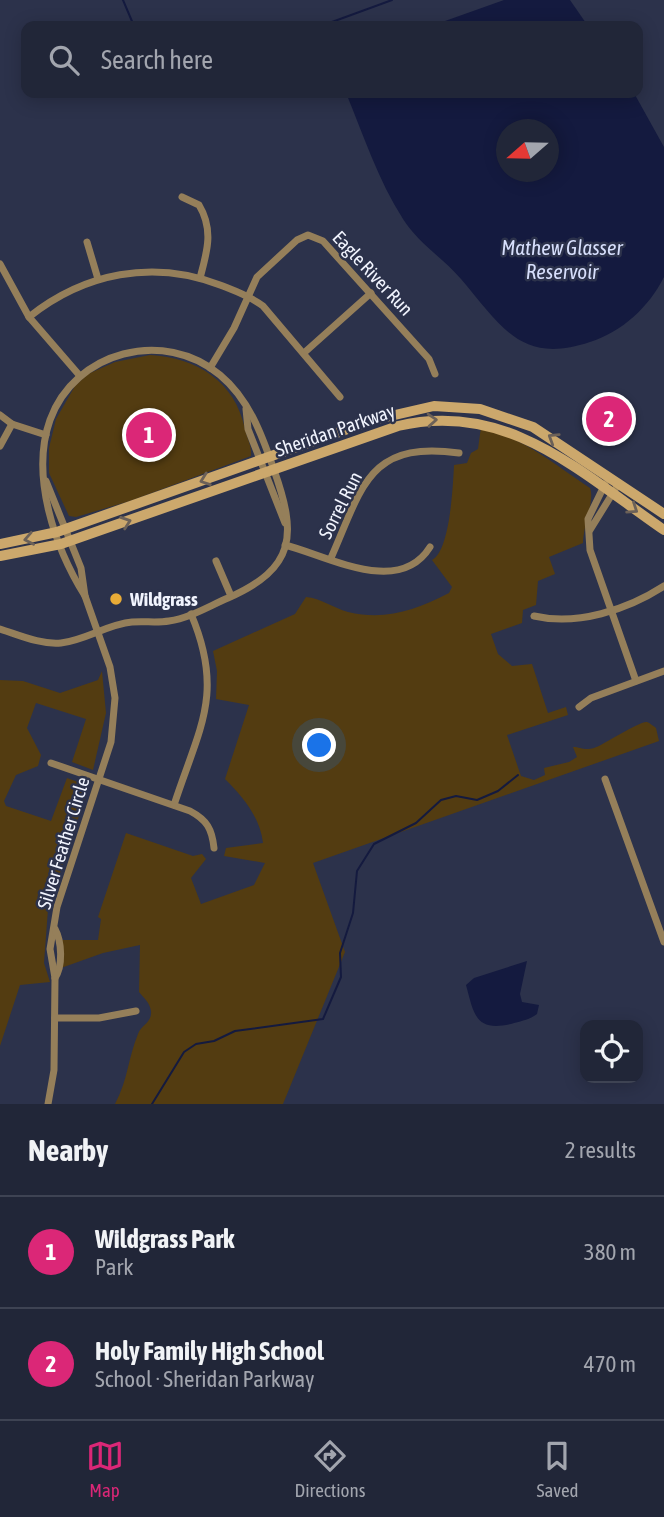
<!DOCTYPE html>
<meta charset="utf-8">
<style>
:root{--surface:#212638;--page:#292e40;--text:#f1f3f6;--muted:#a2a5ae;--line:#3e4353;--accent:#db2777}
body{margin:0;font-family:"Asap Condensed",sans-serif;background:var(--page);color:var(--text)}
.controls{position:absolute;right:21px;bottom:21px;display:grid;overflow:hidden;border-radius:14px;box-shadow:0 4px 18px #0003}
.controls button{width:63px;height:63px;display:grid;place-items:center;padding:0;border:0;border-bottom:2px solid var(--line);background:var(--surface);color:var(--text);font:35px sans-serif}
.compass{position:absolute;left:496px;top:119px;width:63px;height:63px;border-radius:50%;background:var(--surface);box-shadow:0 4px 18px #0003;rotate:250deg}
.you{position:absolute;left:320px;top:746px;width:24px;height:24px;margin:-18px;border:5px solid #fff;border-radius:50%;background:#1a73e8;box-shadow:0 0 0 10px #1a73e833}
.badge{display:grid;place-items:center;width:46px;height:46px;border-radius:50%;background:var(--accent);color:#fff;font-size:23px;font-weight:700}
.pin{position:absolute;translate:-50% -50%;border:4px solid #fff;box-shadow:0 2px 7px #0006}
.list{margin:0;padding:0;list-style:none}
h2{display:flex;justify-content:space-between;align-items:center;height:91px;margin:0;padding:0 28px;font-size:30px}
h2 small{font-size:23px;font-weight:400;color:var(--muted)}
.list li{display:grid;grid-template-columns:46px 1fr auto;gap:21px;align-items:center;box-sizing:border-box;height:112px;padding:0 28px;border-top:2px solid var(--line)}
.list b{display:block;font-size:26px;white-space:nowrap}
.list p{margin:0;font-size:23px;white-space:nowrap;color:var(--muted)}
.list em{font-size:23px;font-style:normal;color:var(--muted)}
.icon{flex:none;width:38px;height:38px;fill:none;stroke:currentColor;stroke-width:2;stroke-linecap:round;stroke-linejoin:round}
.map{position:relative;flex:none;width:664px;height:1104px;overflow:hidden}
.search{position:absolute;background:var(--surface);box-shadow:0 4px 18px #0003;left:21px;right:21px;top:21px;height:77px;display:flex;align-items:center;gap:18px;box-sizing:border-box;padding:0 24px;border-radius:14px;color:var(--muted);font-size:26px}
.sheet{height:315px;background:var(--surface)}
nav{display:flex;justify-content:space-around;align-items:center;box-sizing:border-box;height:98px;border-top:2px solid var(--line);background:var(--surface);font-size:19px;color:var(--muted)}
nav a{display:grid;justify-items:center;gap:4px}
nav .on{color:var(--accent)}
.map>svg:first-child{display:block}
.green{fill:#533c11}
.water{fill:#141a3f;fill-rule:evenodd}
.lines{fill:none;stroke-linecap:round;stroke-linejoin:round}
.stream{stroke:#141a3f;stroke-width:2}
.minor{stroke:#957f5a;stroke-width:7}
.secondary{stroke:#cca86c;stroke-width:10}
.oneway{stroke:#6c6158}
.poi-dot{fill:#e8ab37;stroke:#2c324b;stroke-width:2.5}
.labels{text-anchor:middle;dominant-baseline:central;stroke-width:5;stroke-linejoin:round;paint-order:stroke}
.street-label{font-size:19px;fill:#f1f4fe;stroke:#2c324b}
.poi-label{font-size:19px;font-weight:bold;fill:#f1f4fe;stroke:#2c324b;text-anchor:start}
.water-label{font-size:21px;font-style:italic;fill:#d7dffc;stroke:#2c324b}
</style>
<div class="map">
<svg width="664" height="1104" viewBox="0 0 664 1104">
<rect width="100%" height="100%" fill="#2c324b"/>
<g class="green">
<path d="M150,355C197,358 235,381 245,429C247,438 252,446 251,456L130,501L76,517L69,516L49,473V448L56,419L75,386L88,374L115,362Z"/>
<path d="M481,427C530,442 549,461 590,488C595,500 583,527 583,543L549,557L555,574L538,581L536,605L523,610L522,623L491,634L498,654L512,666L532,664L548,713L566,707L568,715L507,735L521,776L534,780L545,775L544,768L569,762L577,757L573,747C581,747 584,751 594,748C603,745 641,720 647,722C650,723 653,726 656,728L659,741L313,863L345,952L283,1104H115C128,1080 128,1058 138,1034C141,1025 152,1023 151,1011C150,1003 144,998 139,992L140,945L103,953L61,968L62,940H98L101,919L98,917L126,833L193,856L202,854L206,859L191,878L201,904L254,885L265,863L224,856L226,848L263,843C260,817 243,797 225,779L249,705L216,699L217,671L213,651L295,614L306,597C321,598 333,608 348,612C386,621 415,610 449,593L452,587L432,560C450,551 453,486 454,465L467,463L471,453L478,449Z"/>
<polygon points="102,671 106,713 93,770 72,762 86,719 36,703 27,728 41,755 38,766 16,775 4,801 6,806 51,821 67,778 89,786 48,909 44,963 50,982 20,985 0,1046 0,680 23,681 60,693 98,680"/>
</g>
<g class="water">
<polygon points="504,0 570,0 588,26 431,26"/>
<path d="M346,93H634L664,147V277C649,307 622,332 590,342C521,365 502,327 461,279C443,258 418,243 403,219C378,180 363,134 346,93ZM506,130H548V172H506Z"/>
<path d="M527,961L520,994L522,1002L539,1005L537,1014C529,1020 521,1021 511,1024C475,1032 474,1014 466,985L474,978Z"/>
</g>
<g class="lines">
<g class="stream">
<polyline points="123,0 134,26"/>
<polyline points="321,26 392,0"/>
<polyline points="152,1104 184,1052 196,1044 214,1041 235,1031 323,1019 341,977 340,953 353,913 357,871 374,844 416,823 441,800 456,796 477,800 498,791 518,775"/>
</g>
<g class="minor">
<path d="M182,197L199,205C214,230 207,252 200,278"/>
<polyline points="87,242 98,279"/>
<polyline points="0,264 29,317 80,376"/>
<path d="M29,317C84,273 153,259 220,285C235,291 250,296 263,306L340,397"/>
<polyline points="305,352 371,293"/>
<polyline points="210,368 234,328 257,277 297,240 308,235 323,241 429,359 435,374"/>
<polyline points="246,409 248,429 285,523"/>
<polyline points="0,415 12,424 46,435"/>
<polyline points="0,446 12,424"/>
<polyline points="46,481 81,568 85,596 110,667 115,698 111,742 57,907 50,949 55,978 54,1070 48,1104"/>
<polyline points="605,484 588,519 590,550 636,681"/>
<polyline points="590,530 619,483"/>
<path d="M285,545C328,556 399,597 430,547"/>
<path d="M331,558C362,488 368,440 459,453"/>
<polyline points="216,561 231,596"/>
<path d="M534,616C577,626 627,610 664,586"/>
<path d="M0,629C19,635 41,645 61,643C86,640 108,624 132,622C145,621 157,623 169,621C190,618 209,606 228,598C296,568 297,535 274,470C262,435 249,399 220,375C164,328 75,351 50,420C30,476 55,548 85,596"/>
<polyline points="579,707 591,698 664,671"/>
<path d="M51,763L190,811C207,820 212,829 214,848"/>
<polyline points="605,779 664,942"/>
<path d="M174,805C199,728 225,694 191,614"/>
<path d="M55,978C63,966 62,942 55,929"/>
<polyline points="55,1018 99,1018 136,1011"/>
</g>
<g class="secondary">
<polyline points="0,544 57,532 373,420 434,406 480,409 533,427 664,514"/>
<path d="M0,556L61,544L398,426C507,400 581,473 664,530"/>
</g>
</g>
<defs><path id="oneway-chevron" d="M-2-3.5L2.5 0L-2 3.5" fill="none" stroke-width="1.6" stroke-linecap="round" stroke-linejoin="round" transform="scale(1.75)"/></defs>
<g class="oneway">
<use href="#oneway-chevron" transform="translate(432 420) rotate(-4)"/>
<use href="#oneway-chevron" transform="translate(553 438) rotate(-148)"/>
<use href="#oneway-chevron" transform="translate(205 480) rotate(160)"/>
<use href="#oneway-chevron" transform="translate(633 509) rotate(34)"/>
<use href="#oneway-chevron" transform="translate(126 522) rotate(-19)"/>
<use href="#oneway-chevron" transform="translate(29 539) rotate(169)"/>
</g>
<circle class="poi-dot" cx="116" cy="599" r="7"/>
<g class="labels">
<g class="street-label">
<text transform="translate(373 273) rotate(47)">Eagle River Run</text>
<text transform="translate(335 430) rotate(-19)">Sheridan Parkway</text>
<text transform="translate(340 505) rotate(-63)">Sorrel Run</text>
<text transform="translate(63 843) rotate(-73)">Silver Feather Circle</text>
</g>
<g class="poi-label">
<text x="130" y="599">Wildgrass</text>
</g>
<g class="water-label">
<text x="562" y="247">Mathew Glasser<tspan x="562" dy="24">Reservoir</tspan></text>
</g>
</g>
</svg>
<div class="controls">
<button><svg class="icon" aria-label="locate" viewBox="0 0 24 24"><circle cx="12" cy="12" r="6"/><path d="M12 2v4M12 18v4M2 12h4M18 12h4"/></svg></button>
</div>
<svg class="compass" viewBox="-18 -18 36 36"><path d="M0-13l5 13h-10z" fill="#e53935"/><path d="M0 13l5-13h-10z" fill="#a2a5ae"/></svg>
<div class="you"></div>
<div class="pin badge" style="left:149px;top:435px">1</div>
<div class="pin badge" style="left:609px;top:419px">2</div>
<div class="search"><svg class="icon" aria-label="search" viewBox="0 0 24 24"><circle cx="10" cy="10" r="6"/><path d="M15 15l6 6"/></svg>Search here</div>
</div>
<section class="sheet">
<h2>Nearby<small>2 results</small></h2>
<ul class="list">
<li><span class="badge">1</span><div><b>Wildgrass Park</b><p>Park</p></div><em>380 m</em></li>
<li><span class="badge">2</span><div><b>Holy Family High School</b><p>School · Sheridan Parkway</p></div><em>470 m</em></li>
</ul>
</section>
<nav>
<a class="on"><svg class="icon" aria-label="map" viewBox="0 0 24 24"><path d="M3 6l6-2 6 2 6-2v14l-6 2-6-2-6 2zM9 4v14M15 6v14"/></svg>Map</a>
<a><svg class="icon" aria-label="directions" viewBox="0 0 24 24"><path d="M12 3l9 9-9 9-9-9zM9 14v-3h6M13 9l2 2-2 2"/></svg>Directions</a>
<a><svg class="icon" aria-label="saved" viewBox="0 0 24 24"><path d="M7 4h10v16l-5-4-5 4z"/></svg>Saved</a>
</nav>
